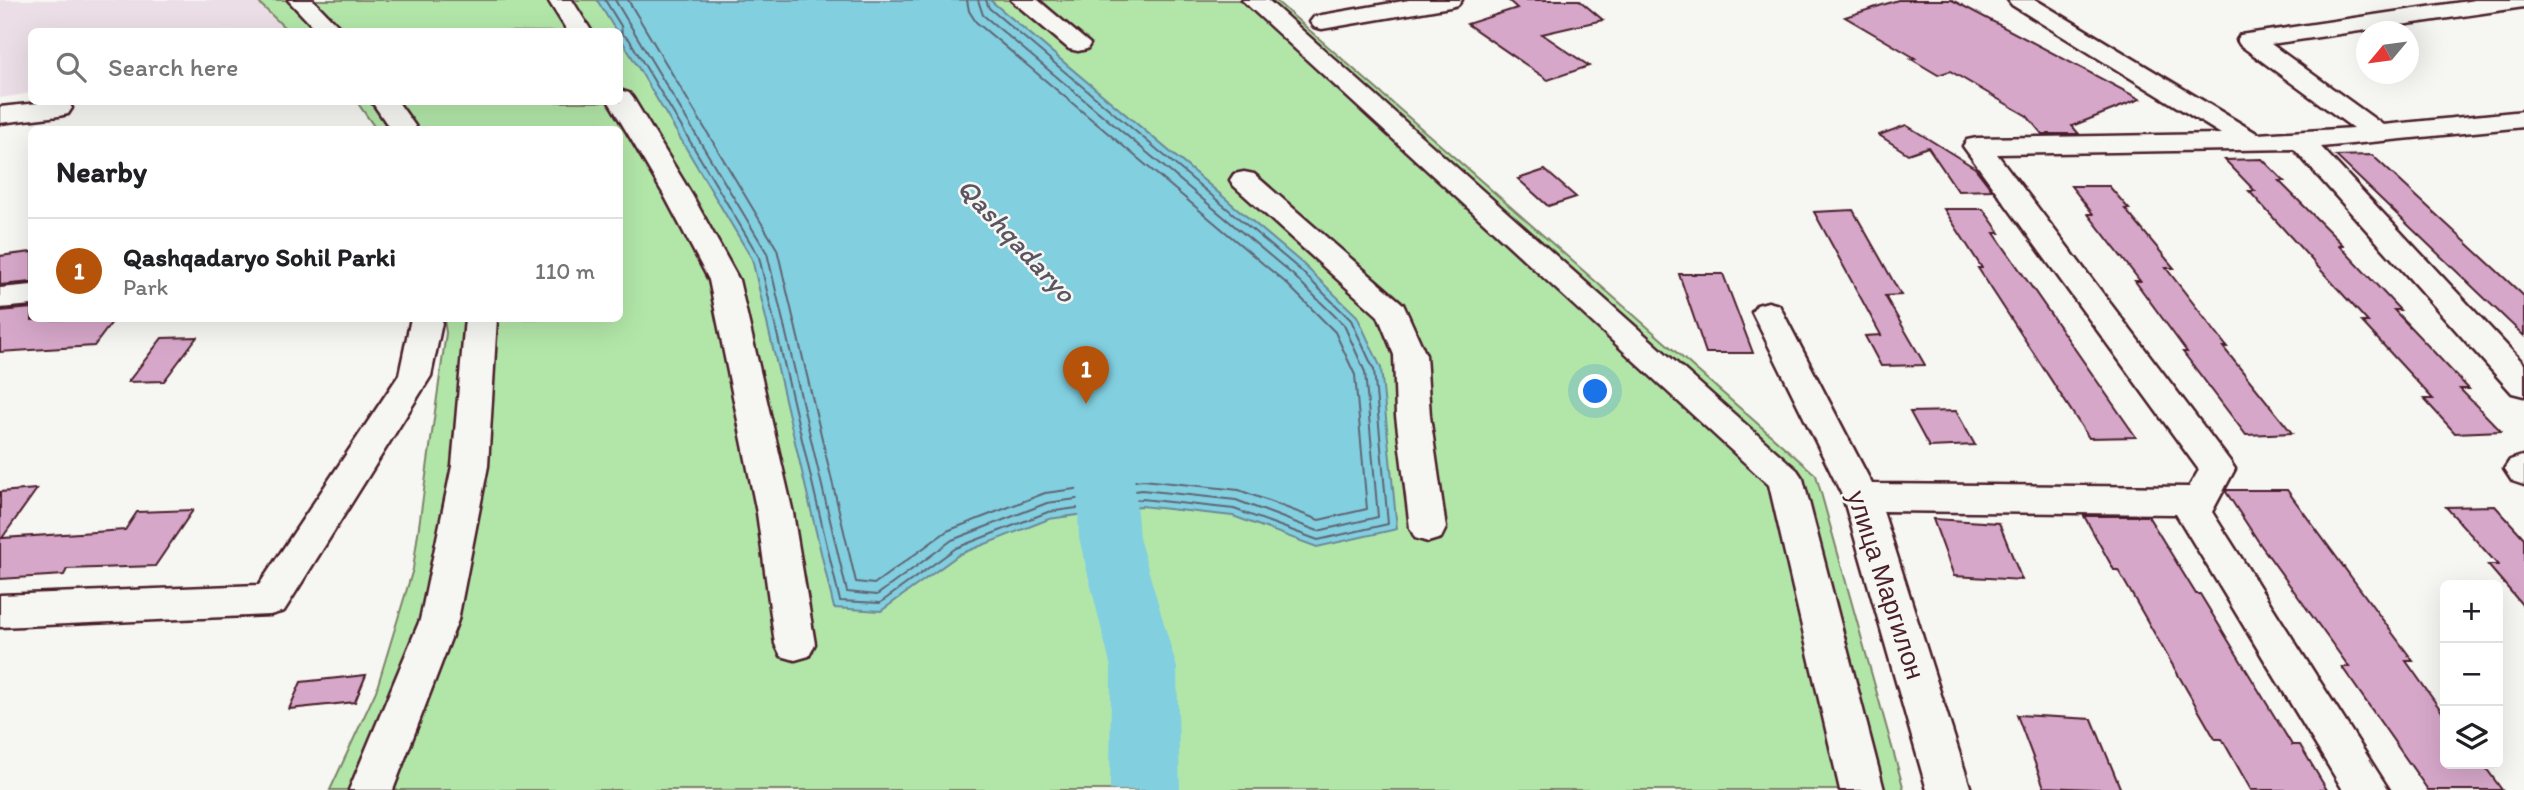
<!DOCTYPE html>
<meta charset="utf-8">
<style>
:root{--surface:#fff;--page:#f6f6f6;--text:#202124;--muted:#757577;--line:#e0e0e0;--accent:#b45309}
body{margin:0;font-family:Itim,sans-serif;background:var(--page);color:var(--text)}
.controls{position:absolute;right:21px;bottom:21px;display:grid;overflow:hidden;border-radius:10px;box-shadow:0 7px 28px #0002}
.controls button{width:63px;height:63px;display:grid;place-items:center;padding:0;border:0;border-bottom:2px solid var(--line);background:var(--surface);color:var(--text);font:35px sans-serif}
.compass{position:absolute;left:2356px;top:21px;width:63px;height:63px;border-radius:50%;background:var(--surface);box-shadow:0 7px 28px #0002;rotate:241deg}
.you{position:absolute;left:1596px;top:392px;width:24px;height:24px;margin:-18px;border:5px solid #fff;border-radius:50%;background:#1a73e8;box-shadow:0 0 0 10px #1a73e833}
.badge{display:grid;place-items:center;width:46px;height:46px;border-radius:50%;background:var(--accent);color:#fff;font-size:23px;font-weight:700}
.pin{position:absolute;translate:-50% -58px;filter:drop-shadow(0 2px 4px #0008)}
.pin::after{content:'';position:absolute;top:37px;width:24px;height:21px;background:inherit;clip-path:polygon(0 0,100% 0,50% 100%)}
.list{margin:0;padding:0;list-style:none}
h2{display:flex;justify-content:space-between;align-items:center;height:91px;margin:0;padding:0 28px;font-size:30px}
h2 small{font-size:23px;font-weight:400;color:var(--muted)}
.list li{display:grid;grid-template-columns:46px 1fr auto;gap:21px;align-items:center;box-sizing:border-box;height:105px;padding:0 28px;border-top:2px solid var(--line)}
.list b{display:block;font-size:26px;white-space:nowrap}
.list p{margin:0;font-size:23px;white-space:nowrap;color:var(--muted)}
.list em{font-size:23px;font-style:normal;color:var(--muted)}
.icon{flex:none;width:38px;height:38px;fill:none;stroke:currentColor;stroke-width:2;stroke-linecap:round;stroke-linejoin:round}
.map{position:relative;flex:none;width:2524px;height:790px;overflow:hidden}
.search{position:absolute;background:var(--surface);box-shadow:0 7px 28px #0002;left:28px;top:28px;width:595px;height:77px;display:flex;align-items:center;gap:18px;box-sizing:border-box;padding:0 24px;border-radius:10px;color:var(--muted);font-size:26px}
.panel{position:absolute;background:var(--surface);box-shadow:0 7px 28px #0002;left:28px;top:126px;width:595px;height:196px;border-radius:10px}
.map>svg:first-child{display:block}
.built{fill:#ecdee6}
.green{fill:#b2e6a8;stroke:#7e826a;stroke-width:2}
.water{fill:#82cfe0;stroke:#6c8998;stroke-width:2}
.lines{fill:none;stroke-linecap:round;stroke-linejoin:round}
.shore{stroke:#606573;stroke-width:2}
.river{fill:#82cfe0;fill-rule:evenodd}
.building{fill:#d6a7c9;stroke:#4a1f2b;stroke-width:2}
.street-casing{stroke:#4a1f2b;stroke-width:5}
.street{fill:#f6f6f2;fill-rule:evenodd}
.labels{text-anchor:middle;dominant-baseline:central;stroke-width:5;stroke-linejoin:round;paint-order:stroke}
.street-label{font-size:26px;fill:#4a1f2b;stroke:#f6f6f2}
.water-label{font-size:28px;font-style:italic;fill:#5b5461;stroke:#f6f6f2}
</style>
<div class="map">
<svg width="2524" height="790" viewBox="0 0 2524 790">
<rect width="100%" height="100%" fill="#f6f6f2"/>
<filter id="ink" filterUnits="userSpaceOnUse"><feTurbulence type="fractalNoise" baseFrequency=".0143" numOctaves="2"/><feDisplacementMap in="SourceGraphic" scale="14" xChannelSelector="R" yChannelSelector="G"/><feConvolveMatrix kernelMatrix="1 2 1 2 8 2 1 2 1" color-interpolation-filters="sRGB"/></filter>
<g filter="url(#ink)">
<polygon class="built" points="0,0 256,0 288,31 32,32 31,93 0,98"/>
<polygon class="green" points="256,0 1275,0 1816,475 1904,790 330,790 376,691 413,569 446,333 444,319 620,318 620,130 376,129 357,102 620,102 620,32 288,31"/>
<polygon class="water" points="597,0 990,0 1303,264 1357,316 1381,368 1397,529 1317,547 1233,516 1141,506 1049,519 960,554 881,611 834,608 752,259 620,37 620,32 616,31"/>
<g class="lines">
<g class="shore">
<polyline points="605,0 621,26 622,34 629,39 759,257 840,601 880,603 956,548 1048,512 1142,499 1234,509 1318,540 1388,524 1374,370 1351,320 1299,269 989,8 986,0"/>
<polyline points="615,0 767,253 847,592 877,595 952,540 1047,503 1142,490 1236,500 1318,531 1378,517 1365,372 1344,325 1293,275 983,15 978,0"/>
<polyline points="628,0 777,249 856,582 874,584 947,531 1045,493 1143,480 1239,490 1319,520 1367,509 1355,375 1335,332 1286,283 976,22 969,11 967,0"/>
</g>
<polygon class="river" points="1103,416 1123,422 1131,436 1139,538 1177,668 1180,790 1110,790 1111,668 1079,538 1075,436 1083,422"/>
</g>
<g class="building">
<polygon points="1508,0 1579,0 1603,20 1542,34 1589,66 1548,80 1467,24 1517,8"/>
<polygon points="1898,0 1952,0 2140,99 2072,126 2079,134 2042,134 2027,116 1950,71 1938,75 1911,59 1915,58 1845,17"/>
<polygon points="1906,125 1975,168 1992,190 1958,191 1928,147 1908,154 1879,135"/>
<polygon points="2372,155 2524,296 2524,336 2336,156"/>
<polygon points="2262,159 2284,181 2279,181 2343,245 2339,245 2400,310 2394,310 2469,389 2460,389 2501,431 2455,433 2424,399 2433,399 2362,322 2368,322 2249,191 2255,191 2225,160"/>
<polygon points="1545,170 1576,197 1548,206 1518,179"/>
<polygon points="2071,186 2109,186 2129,209 2125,209 2174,268 2166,268 2227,347 2223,347 2292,433 2246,435 2183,352 2187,352 2135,281 2140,281 2088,214 2093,214"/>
<polygon points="1944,209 1983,209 2000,233 1994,233 2136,437 2089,438 1978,268 1982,268"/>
<polygon points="1853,210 1901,295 1885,296 1925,365 1881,366 1865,336 1881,335 1814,212"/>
<polygon points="32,252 32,282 0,285 0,256"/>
<polygon points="1679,274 1723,274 1753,353 1706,353"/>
<polygon points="32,308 32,320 115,318 94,346 0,352 0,311"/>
<polygon points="197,337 164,381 128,382 162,338"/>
<polygon points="1956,411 1975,445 1929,447 1910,412"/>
<polygon points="37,489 2,538 125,530 137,512 193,510 155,566 67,569 64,575 0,579 0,492"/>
<polygon points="2227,490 2287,490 2413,661 2406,661 2445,716 2445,764 2483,764 2502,790 2428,790 2342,667 2349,667 2260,544 2226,492"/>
<polygon points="2495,506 2524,538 2524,607 2488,565 2498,565 2446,507"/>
<polygon points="2084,516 2148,516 2196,594 2200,594 2292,745 2300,745 2327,790 2251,790 2222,739 2215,739 2118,570 2114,570"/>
<polygon points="1933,519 1999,523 2022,580 1954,576"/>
<polygon points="366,675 355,702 289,709 301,682"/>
<polygon points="2017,715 2092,719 2121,790 2044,787"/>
</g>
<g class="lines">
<defs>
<g id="street">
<polygon points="288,0 313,0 344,32 318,32"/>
<polygon points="548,0 572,0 592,32 568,32"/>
<polygon points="1011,0 1038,0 1090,44 1087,49 1078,51 1069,49"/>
<polygon points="1242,0 1268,0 1797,470 1803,479 1884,790 1840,790 1769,485"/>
<polygon points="1409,0 1462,0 1458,5 1450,7 1322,29 1314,27 1310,22 1314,17 1322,15"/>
<polygon points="2008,0 2036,0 2258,134 2353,128 2240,45 2237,40 2240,35 2475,0 2524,0 2524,7 2271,44 2383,125 2524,111 2524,127 2321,147 2524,364 2524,396 2512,393 2294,149 1997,154 2229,460 2235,469 2212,512 2389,790 2343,790 2176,514 1883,511 1971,790 1927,790 1843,497 1752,312 1757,305 1768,302 1779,305 1872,484 2189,487 2199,470 1963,146 1967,140 1977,138 2221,134 2012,5"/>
<polygon points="620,90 629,93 633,98 692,195 739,280 793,513 815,644 809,656 795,660 781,656 775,644 757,513 709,280 664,195 609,102 620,102"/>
<polygon points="48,102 68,102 72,108 68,114 59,116 0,123 0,107"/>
<polygon points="372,102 398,102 418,130 391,130"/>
<polygon points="1244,172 1254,174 1403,304 1426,355 1430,416 1446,528 1441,538 1428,542 1415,538 1410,528 1396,416 1394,355 1378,316 1234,186 1230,180 1234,174"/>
<polygon points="32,285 32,305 0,308 0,288"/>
<polygon points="411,318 443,318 431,376 284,611 270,615 0,627 0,595 259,585 399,375"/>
<polygon points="465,318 497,318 488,466 458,620 393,790 349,790 420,620 452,466"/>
<polygon points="2522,456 2524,457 2524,485 2512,481 2504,469 2510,460"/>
</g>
</defs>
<use href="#street" class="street-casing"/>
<use href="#street" class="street"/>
</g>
</g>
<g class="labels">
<g class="street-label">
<text transform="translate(1886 585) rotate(72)">улица Маргилон</text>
</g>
<g class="water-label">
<text transform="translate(1017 240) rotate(47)">Qashqadaryo</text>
</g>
</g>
</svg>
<div class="controls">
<button>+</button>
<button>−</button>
<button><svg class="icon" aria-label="layers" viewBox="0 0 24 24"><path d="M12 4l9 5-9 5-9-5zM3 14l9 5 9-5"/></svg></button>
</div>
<svg class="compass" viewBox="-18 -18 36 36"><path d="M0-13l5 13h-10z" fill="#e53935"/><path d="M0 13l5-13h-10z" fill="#757577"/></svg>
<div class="you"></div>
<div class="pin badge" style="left:1086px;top:404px">1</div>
<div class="search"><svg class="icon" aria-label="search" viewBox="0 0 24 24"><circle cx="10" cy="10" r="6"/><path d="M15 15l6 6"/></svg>Search here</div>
<section class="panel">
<h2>Nearby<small></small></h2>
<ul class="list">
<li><span class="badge">1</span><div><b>Qashqadaryo Sohil Parki</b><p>Park</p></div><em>110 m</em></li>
</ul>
</section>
</div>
